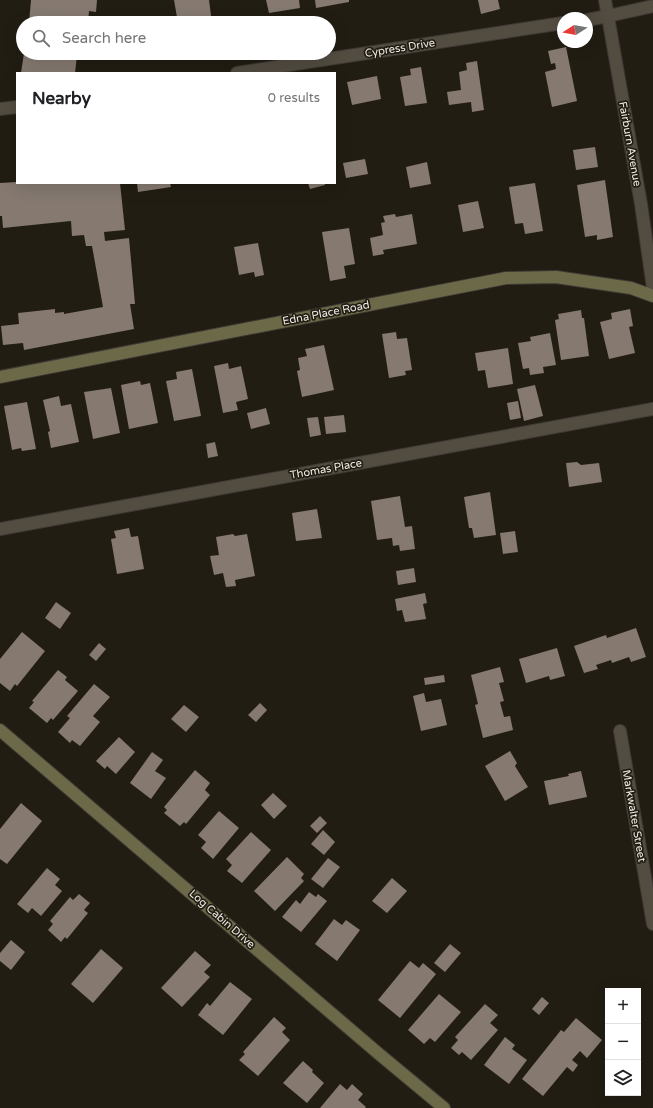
<!DOCTYPE html>
<meta charset="utf-8">
<style>
:root{--surface:#fff;--page:#f2f2f2;--text:#202124;--muted:#757577;--line:#e0e0e0}
body{margin:0;font-family:"Varela Round",sans-serif;background:var(--page);color:var(--text)}
.controls{position:absolute;right:12px;bottom:12px;display:grid;overflow:hidden;border-radius:0px;box-shadow:0 4px 16px #0002}
.controls button{width:36px;height:36px;display:grid;place-items:center;padding:0;border:0;border-bottom:1px solid var(--line);background:var(--surface);color:var(--text);font:20px sans-serif}
.compass{position:absolute;left:557px;top:12px;width:36px;height:36px;border-radius:50%;background:var(--surface);box-shadow:0 4px 16px #0002;rotate:259deg}
.list{margin:0;padding:0;list-style:none}
h2{display:flex;justify-content:space-between;align-items:center;height:52px;margin:0;padding:0 16px;font-size:17px}
h2 small{font-size:13px;font-weight:400;color:var(--muted)}
.icon{flex:none;width:22px;height:22px;fill:none;stroke:currentColor;stroke-width:2;stroke-linecap:round;stroke-linejoin:round}
.map{position:relative;flex:none;width:653px;height:1108px;overflow:hidden}
.search{position:absolute;background:var(--surface);box-shadow:0 4px 16px #0002;left:16px;top:16px;width:320px;height:44px;display:flex;align-items:center;gap:10px;box-sizing:border-box;padding:0 14px;border-radius:22px;color:var(--muted);font-size:15px}
.panel{position:absolute;background:var(--surface);box-shadow:0 4px 16px #0002;left:16px;top:72px;width:320px;height:112px;border-radius:0px}
.map>svg:first-child{display:block}
.building{fill:#857970}
.lines{fill:none;stroke-linecap:round;stroke-linejoin:round}
.street-casing{stroke:#3d3934;stroke-width:14}
.secondary-casing{stroke:#3d3934;stroke-width:14}
.street{stroke:#524c41;stroke-width:12}
.secondary{stroke:#6c6948;stroke-width:12}
.labels{text-anchor:middle;dominant-baseline:central;stroke-width:3.5;stroke-linejoin:round;paint-order:stroke}
.street-label{font-size:11px;fill:#efece5;stroke:#221d13}
</style>
<div class="map">
<svg width="653" height="1108" viewBox="0 0 653 1108">
<rect width="100%" height="100%" fill="#221d13"/>
<g class="building">
<polygon points="31,0 97,0 96,12 89,11 88,23 29,23"/>
<polygon points="174,0 209,0 212,23 178,23"/>
<polygon points="266,0 299,0 300,8 269,13"/>
<polygon points="315,0 349,0 349,2 316,8"/>
<polygon points="478,0 498,0 500,9 481,14"/>
<polygon points="566,47 577,101 552,107 545,72 556,69 555,63 551,64 548,51"/>
<polygon points="24,53 62,53 77,55 75,73 21,73"/>
<polygon points="477,61 484,110 472,112 471,102 449,105 447,92 461,90 459,72 467,70 466,63"/>
<polygon points="421,67 427,103 405,106 400,77 411,75 410,69"/>
<polygon points="377,76 381,99 352,105 347,82"/>
<polygon points="595,147 598,167 576,170 573,150"/>
<polygon points="365,159 368,174 346,178 343,163"/>
<polygon points="427,162 431,184 410,188 406,167"/>
<polygon points="605,180 613,237 597,240 597,235 585,237 577,185"/>
<polygon points="17,182 17,183 120,183 125,230 104,232 105,241 129,238 135,304 130,304 134,329 24,350 23,343 3,345 1,326 19,324 18,313 55,309 55,313 64,312 64,314 103,307 92,246 86,246 84,235 72,236 71,221 3,228 2,216 0,216 0,183"/>
<polygon points="137,183 170,183 171,187 138,192"/>
<polygon points="308,183 325,183 325,185 310,189"/>
<polygon points="535,183 543,231 525,234 523,223 515,224 509,187"/>
<polygon points="478,201 484,228 463,232 458,205"/>
<polygon points="395,214 396,217 412,214 417,244 383,250 384,254 373,256 370,238 383,235 381,223 385,222 383,216"/>
<polygon points="349,228 355,264 344,266 346,278 330,281 322,232"/>
<polygon points="258,243 264,275 255,277 254,272 239,275 234,247"/>
<polygon points="630,309 633,326 629,327 635,353 609,359 600,322 612,319 611,313"/>
<polygon points="581,310 582,318 584,318 589,356 561,360 555,320 559,319 558,314"/>
<polygon points="396,332 397,339 407,338 412,370 405,371 406,375 389,378 382,334"/>
<polygon points="550,333 556,365 543,367 544,373 530,375 529,368 523,369 518,343 531,341 530,337"/>
<polygon points="324,345 334,390 302,397 297,371 300,370 298,358 307,356 305,349"/>
<polygon points="508,348 513,384 488,388 485,370 478,371 475,353"/>
<polygon points="228,363 229,369 241,366 248,399 236,402 238,410 223,413 214,366"/>
<polygon points="192,369 201,416 174,421 166,381 177,379 176,372"/>
<polygon points="140,381 141,385 150,383 158,423 129,429 121,385"/>
<polygon points="535,385 543,416 524,421 517,389"/>
<polygon points="111,388 120,433 93,439 84,392"/>
<polygon points="59,396 61,406 71,404 79,442 51,448 48,432 50,431 43,400"/>
<polygon points="518,401 521,418 510,420 507,403"/>
<polygon points="27,402 36,449 22,451 21,448 12,450 4,406"/>
<polygon points="266,408 270,424 251,429 247,413"/>
<polygon points="344,415 346,432 326,434 324,417"/>
<polygon points="318,417 321,435 310,437 307,418"/>
<polygon points="215,442 218,456 208,458 206,444"/>
<polygon points="577,462 581,465 599,463 602,482 569,487 566,463"/>
<polygon points="490,492 496,535 474,538 472,528 469,528 464,497"/>
<polygon points="400,496 405,527 412,526 415,549 400,551 399,545 393,546 392,538 377,540 371,501"/>
<polygon points="317,509 322,538 296,541 292,513"/>
<polygon points="129,528 131,537 138,536 144,569 117,574 111,539 116,538 114,531"/>
<polygon points="515,531 518,552 503,554 500,533"/>
<polygon points="233,534 235,536 247,534 255,576 235,580 236,586 226,587 223,573 214,575 210,556 219,555 216,537"/>
<polygon points="414,568 416,582 398,585 396,571"/>
<polygon points="425,593 427,603 423,604 426,619 405,622 402,610 397,611 395,599"/>
<polygon points="56,602 71,613 60,629 45,618"/>
<polygon points="636,628 646,657 631,662 629,657 612,663 611,660 596,665 598,669 584,673 574,646 606,635 607,638"/>
<polygon points="22,632 45,651 17,686 15,684 10,691 0,683 0,659"/>
<polygon points="99,643 106,649 96,661 89,655"/>
<polygon points="557,648 565,676 550,680 549,676 526,683 519,659"/>
<polygon points="500,667 504,682 499,683 504,701 500,702 504,717 510,716 513,730 483,738 475,705 478,704 471,675"/>
<polygon points="58,670 67,677 65,680 78,691 53,720 51,718 47,723 29,708 34,702 32,701"/>
<polygon points="444,675 445,682 425,685 424,678"/>
<polygon points="94,684 110,697 93,716 100,722 80,746 72,740 70,743 58,732 70,718 67,716"/>
<polygon points="424,693 426,702 441,699 447,725 421,731 413,696"/>
<polygon points="260,703 267,710 256,722 248,715"/>
<polygon points="184,705 199,717 186,732 171,719"/>
<polygon points="119,737 135,752 116,774 107,766 105,769 96,761"/>
<polygon points="510,751 517,763 515,766 528,787 505,801 485,766"/>
<polygon points="152,752 163,760 155,771 166,778 151,799 130,783"/>
<polygon points="195,770 210,783 205,790 210,795 186,824 184,822 180,826 164,813 167,810 164,807"/>
<polygon points="581,771 587,797 549,805 544,781 569,776 568,774"/>
<polygon points="273,793 287,806 274,819 261,805"/>
<polygon points="21,803 42,821 7,864 0,859 0,829"/>
<polygon points="219,811 239,828 213,859 201,848 206,842 198,835"/>
<polygon points="320,816 327,823 317,833 310,826"/>
<polygon points="323,830 335,842 324,855 311,844"/>
<polygon points="251,832 271,850 242,883 227,871 232,865 226,859"/>
<polygon points="287,857 304,874 301,878 304,881 275,911 254,891"/>
<polygon points="328,858 340,867 323,888 311,879"/>
<polygon points="47,868 60,879 55,885 62,891 41,916 32,908 28,913 17,904"/>
<polygon points="392,878 407,891 387,913 372,901"/>
<polygon points="309,892 316,897 318,894 327,901 301,932 282,917 296,900 300,904"/>
<polygon points="79,894 90,903 84,910 88,913 67,939 65,937 61,942 48,930 53,924 50,921 70,897 73,900"/>
<polygon points="334,919 342,925 346,920 360,930 337,961 315,944"/>
<polygon points="11,940 25,952 11,970 0,961 0,953"/>
<polygon points="450,944 461,953 445,972 434,963"/>
<polygon points="101,949 123,968 93,1003 71,984"/>
<polygon points="195,951 211,965 204,972 210,977 182,1007 161,988"/>
<polygon points="410,961 419,968 423,963 436,974 400,1018 378,1000"/>
<polygon points="230,982 252,999 223,1035 198,1015 207,1003 210,1006"/>
<polygon points="439,994 461,1012 435,1042 430,1038 424,1044 408,1030"/>
<polygon points="542,997 549,1003 539,1015 532,1009"/>
<polygon points="485,1004 498,1015 490,1023 498,1030 471,1060 462,1052 459,1055 451,1048 458,1040 455,1037"/>
<polygon points="274,1017 286,1028 282,1032 290,1040 258,1076 239,1060 245,1054 243,1052"/>
<polygon points="576,1018 602,1040 587,1058 580,1051 572,1060 578,1065 573,1072 567,1067 543,1096 522,1079 561,1030 564,1032"/>
<polygon points="505,1037 515,1045 512,1049 527,1060 509,1084 484,1065"/>
<polygon points="303,1061 313,1070 312,1072 324,1083 307,1103 283,1083"/>
<polygon points="340,1084 347,1090 352,1084 363,1094 358,1100 366,1107 365,1108 320,1108"/>
</g>
<g class="lines">
<defs>
<g id="street">
<polyline points="605,0 641,204 653,288"/>
<polyline points="587,20 608,16 653,6"/>
<polyline points="237,73 563,23"/>
<polyline points="0,109 17,107"/>
<polyline points="0,529 653,409"/>
<polyline points="620,731 653,924"/>
</g>
<g id="secondary">
<polyline points="0,377 506,278 556,277 631,288 653,296"/>
<polyline points="0,730 379,1054 444,1108"/>
</g>
</defs>
<use href="#street" class="street-casing"/>
<use href="#secondary" class="secondary-casing"/>
<use href="#street" class="street"/>
<use href="#secondary" class="secondary"/>
</g>
<g class="labels">
<g class="street-label">
<text transform="translate(400 48) rotate(-9)">Cypress Drive</text>
<text transform="translate(630 144) rotate(80)">Fairburn Avenue</text>
<text transform="translate(326 313) rotate(-11)">Edna Place Road</text>
<text transform="translate(326 469) rotate(-10)">Thomas Place</text>
<text transform="translate(634 816) rotate(80)">Markwalter Street</text>
<text transform="translate(222 919) rotate(41)">Log Cabin Drive</text>
</g>
</g>
</svg>
<div class="controls">
<button>+</button>
<button>−</button>
<button><svg class="icon" aria-label="layers" viewBox="0 0 24 24"><path d="M12 4l9 5-9 5-9-5zM3 14l9 5 9-5"/></svg></button>
</div>
<svg class="compass" viewBox="-18 -18 36 36"><path d="M0-13l5 13h-10z" fill="#e53935"/><path d="M0 13l5-13h-10z" fill="#757577"/></svg>
<div class="search"><svg class="icon" aria-label="search" viewBox="0 0 24 24"><circle cx="10" cy="10" r="6"/><path d="M15 15l6 6"/></svg>Search here</div>
<section class="panel">
<h2>Nearby<small>0 results</small></h2>
<ul class="list">
</ul>
</section>
</div>
